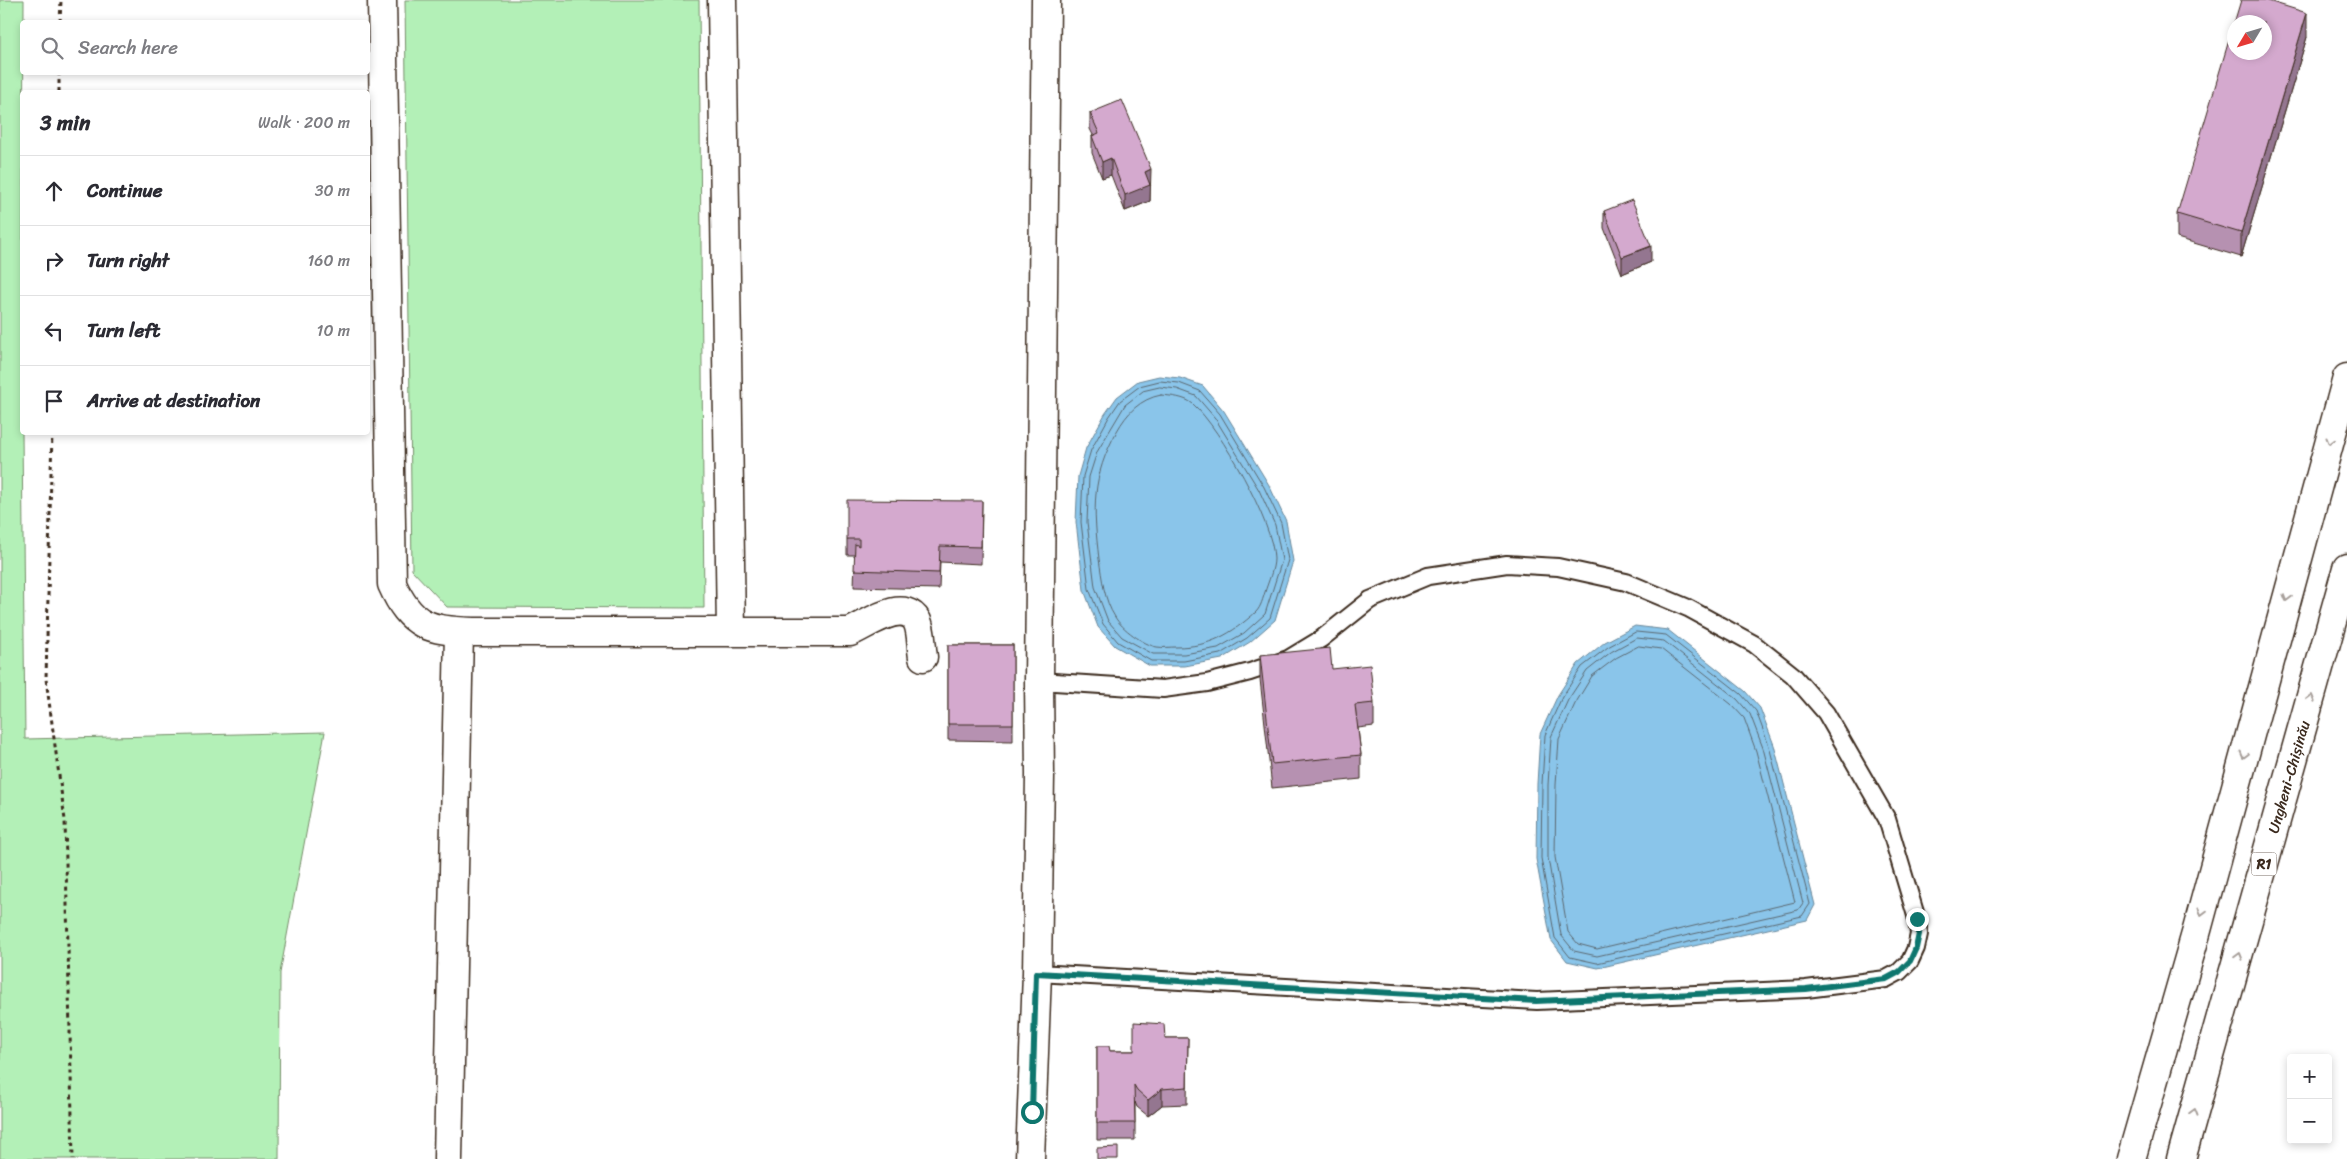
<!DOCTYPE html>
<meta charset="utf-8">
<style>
:root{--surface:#fff;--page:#f2f2f3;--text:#2b2b33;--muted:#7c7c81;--line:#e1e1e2}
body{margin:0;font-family:Sriracha,sans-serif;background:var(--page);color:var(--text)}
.controls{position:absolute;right:15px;bottom:15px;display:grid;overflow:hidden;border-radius:5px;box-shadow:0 2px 8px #0003}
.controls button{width:45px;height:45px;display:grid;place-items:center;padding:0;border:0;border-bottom:1px solid var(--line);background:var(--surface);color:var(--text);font:25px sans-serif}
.compass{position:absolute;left:2227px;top:15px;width:45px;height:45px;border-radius:50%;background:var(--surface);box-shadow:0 2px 8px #0003;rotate:232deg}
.stop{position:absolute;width:15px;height:15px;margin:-11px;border:4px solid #0f766e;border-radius:50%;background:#fff}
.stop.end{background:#0f766e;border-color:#fff;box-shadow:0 1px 5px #0008}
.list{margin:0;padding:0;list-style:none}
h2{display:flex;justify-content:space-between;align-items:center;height:65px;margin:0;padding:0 20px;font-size:21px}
h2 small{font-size:16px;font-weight:400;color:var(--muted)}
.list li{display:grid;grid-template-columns:32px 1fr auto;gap:15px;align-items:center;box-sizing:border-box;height:70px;padding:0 20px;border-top:1px solid var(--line)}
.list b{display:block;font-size:19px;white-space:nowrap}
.list em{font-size:16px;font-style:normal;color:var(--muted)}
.icon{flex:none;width:28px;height:28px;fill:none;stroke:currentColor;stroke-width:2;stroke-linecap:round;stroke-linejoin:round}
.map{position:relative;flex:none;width:2347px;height:1159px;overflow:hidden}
.search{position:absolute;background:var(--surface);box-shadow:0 2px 8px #0003;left:20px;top:20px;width:350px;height:55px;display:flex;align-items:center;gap:12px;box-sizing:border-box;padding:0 18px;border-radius:5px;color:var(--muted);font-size:19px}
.panel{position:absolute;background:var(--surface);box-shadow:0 2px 8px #0003;left:20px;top:90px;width:350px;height:345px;border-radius:5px}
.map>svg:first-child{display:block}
.green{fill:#b3f0b7;stroke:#778d6a}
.water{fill:#8ac5ea;stroke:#6a8798}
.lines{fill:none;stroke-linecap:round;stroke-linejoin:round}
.shore{stroke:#5b6870;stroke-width:1}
.lane-casing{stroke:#3b2a1e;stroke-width:20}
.street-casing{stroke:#3b2a1e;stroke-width:31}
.highway-casing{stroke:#3b2a1e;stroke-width:31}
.path{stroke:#3b2a1e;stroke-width:3;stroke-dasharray:4 4;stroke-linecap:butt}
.lane{stroke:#fff;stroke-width:16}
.street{stroke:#fff;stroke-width:28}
.highway{stroke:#fff;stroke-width:28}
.wall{fill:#b691b1;stroke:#3b2a1e}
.shaded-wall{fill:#947690;stroke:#3b2a1e}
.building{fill:#d4a9ce;stroke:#3b2a1e;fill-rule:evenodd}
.oneway{stroke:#a79f9a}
.route{stroke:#0f766e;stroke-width:6}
.labels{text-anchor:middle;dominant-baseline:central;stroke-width:4;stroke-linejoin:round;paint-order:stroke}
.shield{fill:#fff;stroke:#766a62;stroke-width:1}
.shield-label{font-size:14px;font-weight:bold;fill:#3b2a1e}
.street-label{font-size:15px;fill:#3b2a1e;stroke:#fff}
</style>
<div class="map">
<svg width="2347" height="1159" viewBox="0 0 2347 1159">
<rect width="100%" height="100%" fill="#fff"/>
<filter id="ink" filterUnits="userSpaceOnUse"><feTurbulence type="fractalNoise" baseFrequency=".02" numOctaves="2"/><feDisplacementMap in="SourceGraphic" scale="10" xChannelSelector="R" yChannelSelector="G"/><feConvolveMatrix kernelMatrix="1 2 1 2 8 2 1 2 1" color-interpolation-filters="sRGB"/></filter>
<g filter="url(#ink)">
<g class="green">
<polygon points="0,0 24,0 22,432 25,739 325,732 280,973 279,1159 0,1159"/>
<polygon points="405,0 699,0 704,608 447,607 412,570"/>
</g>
<g class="water">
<polygon points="1159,376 1180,378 1203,386 1224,411 1269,485 1286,521 1293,561 1275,620 1250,642 1222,659 1185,666 1150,666 1115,646 1098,627 1084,590 1076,522 1078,476 1086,448 1105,414 1117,397 1138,381"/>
<polygon points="1635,626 1668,630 1745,691 1760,708 1774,745 1815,905 1807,920 1598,968 1567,961 1551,940 1536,859 1537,784 1540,734 1558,695 1578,664 1605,642"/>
</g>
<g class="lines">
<g class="shore">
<polygon points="1160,381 1179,383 1200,391 1220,414 1264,487 1281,523 1288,560 1270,618 1247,638 1220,654 1184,661 1151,661 1118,642 1103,624 1089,589 1081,522 1083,476 1091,450 1109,417 1120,401 1140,386"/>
<polygon points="1160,387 1177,389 1196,396 1215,418 1259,490 1275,525 1282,560 1265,614 1244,633 1218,648 1184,654 1153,654 1122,637 1108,621 1095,587 1087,522 1089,477 1097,452 1125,405 1143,391"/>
<path d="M1161,395C1171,396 1185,397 1193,404C1220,428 1274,524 1274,559C1274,569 1268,582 1265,592C1263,598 1261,607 1256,612C1231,634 1210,647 1176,647C1170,647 1163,648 1157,647C1144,645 1121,628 1115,617C1104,600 1102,578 1099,559C1093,508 1091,478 1117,431C1127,413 1140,399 1161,395Z"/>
<polygon points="1636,632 1666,635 1741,694 1756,711 1769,746 1810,904 1802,916 1597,963 1570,957 1555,938 1541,858 1542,784 1545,735 1562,697 1582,667 1608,647"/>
<polygon points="1637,638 1664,641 1737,699 1750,714 1763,748 1803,903 1798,910 1597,956 1574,951 1561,935 1548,858 1548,785 1551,737 1568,700 1587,671 1611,652"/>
<polygon points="1639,646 1661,649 1731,704 1744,718 1756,751 1795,902 1597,949 1578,944 1568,932 1555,857 1556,785 1559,739 1575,704 1592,676 1616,658"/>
</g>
<defs>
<polyline id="lane" points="1037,973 1537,1001 1806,989 1886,979 1899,972 1910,961 1916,948 1919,934 1917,919 1887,819 1826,713 1793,675 1754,644 1688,608 1626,582 1558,567 1507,564 1428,576 1370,600 1321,639 1288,659 1250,672 1207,683 1163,689 1039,681"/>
<g id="street">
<path d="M382,0L392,584C411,627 429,630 473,632H850C867,625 903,597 917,621C922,631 921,646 923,657"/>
<polyline points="722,0 731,632"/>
<polyline points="448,1159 459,632"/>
<polyline points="1030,1159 1037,973 1040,775 1039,681 1046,0"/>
</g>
<g id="highway">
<polyline points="2131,1159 2197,930 2347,378"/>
<polyline points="2181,1159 2347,568"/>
</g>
</defs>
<use href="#lane" class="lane-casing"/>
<use href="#street" class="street-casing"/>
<use href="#highway" class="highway-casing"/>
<g class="path">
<polyline points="60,22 61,0"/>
<polyline points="59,92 59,72"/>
<polyline points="52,432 46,679 65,820 73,1159"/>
</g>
<use href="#lane" class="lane"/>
<use href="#street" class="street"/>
<use href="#highway" class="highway"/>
</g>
<g class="wall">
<polygon points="2307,37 2241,257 2177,238 2177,214"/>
<polygon points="1090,113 1151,186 1150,186 1150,201 1125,211 1111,175 1102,178 1092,153 1092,136 1093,135 1090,129"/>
<polygon points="1604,211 1651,262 1622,274 1604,228"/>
<polygon points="982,501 981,564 940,562 939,589 854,587 855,555 847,555 847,539"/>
<polygon points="948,645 1013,645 1013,741 948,740"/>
<polygon points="1260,655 1332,669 1374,703 1374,726 1358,728 1361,755 1361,779 1272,788 1260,679"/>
<polygon points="1165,1038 1188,1038 1187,1104 1162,1105 1148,1116 1137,1107 1135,1102 1135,1140 1097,1140 1097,1046 1110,1051 1134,1051"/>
</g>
<g class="shaded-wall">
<polygon points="2307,13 2307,37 2241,257 2241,233"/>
<polygon points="1111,158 1111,175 1102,178 1102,162"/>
<polygon points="1151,169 1150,201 1125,211 1125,195 1145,172"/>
<polygon points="1651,246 1651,262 1622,274 1622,257"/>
<polygon points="1162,1089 1162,1105 1148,1116 1148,1100"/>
</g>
<g class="building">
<path d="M2241,0H2265L2307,13L2241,233L2177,214ZM2234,22H2264V52H2234Z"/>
<polygon points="1122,100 1151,169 1145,172 1150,185 1125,195 1111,158 1102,162 1092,136 1099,133 1090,113"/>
<polygon points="1632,200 1651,246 1622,257 1604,211"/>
<polygon points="847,500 982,501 981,547 940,546 939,573 854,570 855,544 859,546 859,539 847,539"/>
<rect x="948" y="645" width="65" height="79"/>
<polygon points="1330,648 1332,669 1370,665 1374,703 1355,705 1361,755 1272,764 1260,655"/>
<polygon points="1134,1022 1164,1024 1165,1038 1188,1038 1187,1087 1162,1089 1148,1100 1137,1090 1134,1085 1135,1123 1097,1123 1097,1046 1109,1046 1110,1051 1134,1051"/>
<polygon points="1118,1147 1118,1159 1097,1159 1097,1148"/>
</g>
<defs><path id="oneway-chevron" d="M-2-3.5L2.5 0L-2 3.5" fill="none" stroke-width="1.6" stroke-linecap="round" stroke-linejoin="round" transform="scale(1.25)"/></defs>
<g class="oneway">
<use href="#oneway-chevron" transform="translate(2330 441) rotate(105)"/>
<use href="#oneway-chevron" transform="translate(2287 598) rotate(105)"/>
<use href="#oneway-chevron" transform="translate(2311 698) rotate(-74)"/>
<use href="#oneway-chevron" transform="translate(2244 755) rotate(105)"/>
<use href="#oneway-chevron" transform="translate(2202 912) rotate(105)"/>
<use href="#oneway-chevron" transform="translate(2239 956) rotate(-74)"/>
<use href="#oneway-chevron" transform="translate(2194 1112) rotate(-74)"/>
</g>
</g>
<g class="lines" filter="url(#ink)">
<polyline class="route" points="1032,1112 1036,973 1536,1001 1806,989 1886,979 1899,972 1910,961 1916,948 1919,934 1917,919"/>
</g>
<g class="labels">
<rect class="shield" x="2251.5" y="852.5" width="25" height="23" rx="4"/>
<g class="shield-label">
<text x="2264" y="864">R1</text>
</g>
<g class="street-label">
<text transform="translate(2289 777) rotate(-74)">Ungheni-Chișinău</text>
</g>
</g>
</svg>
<div class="controls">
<button>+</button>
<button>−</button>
</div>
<svg class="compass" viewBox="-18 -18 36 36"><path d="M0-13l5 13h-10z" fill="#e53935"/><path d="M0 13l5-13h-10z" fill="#7c7c81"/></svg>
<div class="stop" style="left:1032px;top:1112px"></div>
<div class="stop end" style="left:1917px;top:919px"></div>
<div class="search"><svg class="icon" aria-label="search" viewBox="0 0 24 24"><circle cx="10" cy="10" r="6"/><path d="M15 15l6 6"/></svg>Search here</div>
<section class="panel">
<h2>3 min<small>Walk · 200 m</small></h2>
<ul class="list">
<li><svg class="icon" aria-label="ahead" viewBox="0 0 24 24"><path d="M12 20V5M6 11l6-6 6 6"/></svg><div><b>Continue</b></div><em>30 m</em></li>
<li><svg class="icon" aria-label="right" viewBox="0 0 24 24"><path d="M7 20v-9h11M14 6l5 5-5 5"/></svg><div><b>Turn right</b></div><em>160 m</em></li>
<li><svg class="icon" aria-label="left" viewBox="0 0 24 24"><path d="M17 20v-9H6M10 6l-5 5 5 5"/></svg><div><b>Turn left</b></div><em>10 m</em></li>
<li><svg class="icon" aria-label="arrive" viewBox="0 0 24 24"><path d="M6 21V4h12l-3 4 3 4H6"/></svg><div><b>Arrive at destination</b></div></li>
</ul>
</section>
</div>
